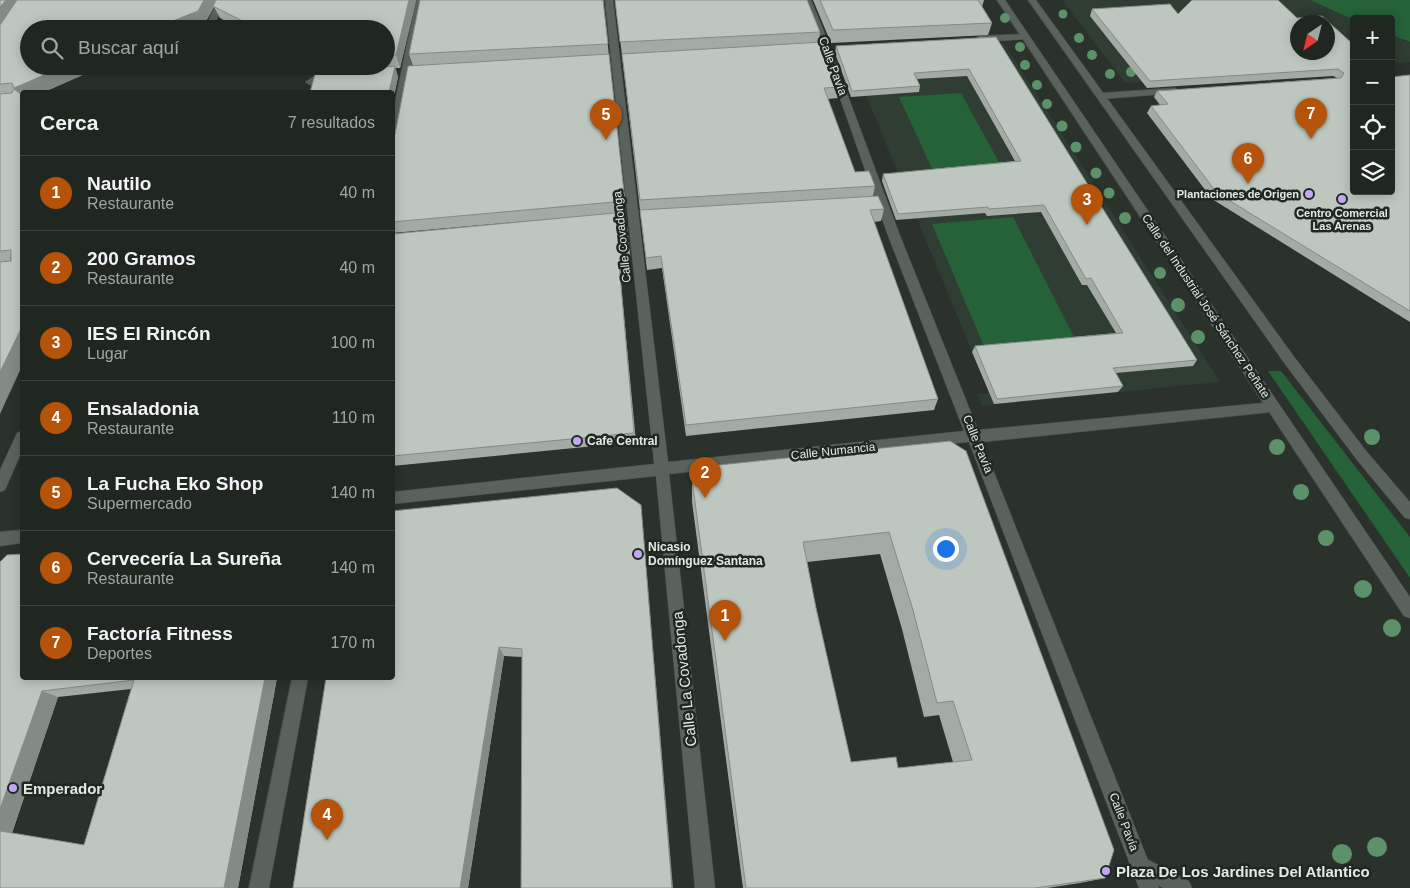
<!DOCTYPE html>
<html lang="es">
<meta charset="utf-8">
<style>
:root{--surface:#202620;--page:#2d322d;--text:#f1f3f6;--muted:#a2a5a5;--line:#3d433e;--accent:#b45309}
body{margin:0;font-family:Arial,sans-serif;background:var(--page);color:var(--text)}
.controls{position:absolute;right:15px;top:15px;display:grid;overflow:hidden;border-radius:5px;box-shadow:0 2px 12px #0003}
.controls button{width:45px;height:45px;display:grid;place-items:center;padding:0;border:0;border-bottom:1px solid var(--line);background:var(--surface);color:var(--text);font:25px sans-serif}
.compass{position:absolute;left:1290px;top:15px;width:45px;height:45px;border-radius:50%;background:var(--surface);box-shadow:0 2px 12px #0003;rotate:215deg}
.you{position:absolute;left:945px;top:548px;width:18px;height:18px;margin:-12px;border:4px solid #fff;border-radius:50%;background:#1a73e8;box-shadow:0 0 0 8px #1a73e833}
.badge{display:grid;place-items:center;width:32px;height:32px;border-radius:50%;background:var(--accent);color:#fff;font-size:16px;font-weight:700}
.pin{position:absolute;translate:-50% -41px;filter:drop-shadow(0 1px 2px #0008)}
.pin::after{content:'';position:absolute;top:26px;width:18px;height:15px;background:inherit;clip-path:polygon(0 0,100% 0,50% 100%)}
.list{margin:0;padding:0;list-style:none}
h2{display:flex;justify-content:space-between;align-items:center;height:65px;margin:0;padding:0 20px;font-size:21px}
h2 small{font-size:16px;font-weight:400;color:var(--muted)}
.list li{display:grid;grid-template-columns:32px 1fr auto;gap:15px;align-items:center;box-sizing:border-box;height:75px;padding:0 20px;border-top:1px solid var(--line)}
.list b{display:block;font-size:19px;white-space:nowrap}
.list p{margin:0;font-size:16px;white-space:nowrap;color:var(--muted)}
.list em{font-size:16px;font-style:normal;color:var(--muted)}
.icon{flex:none;width:28px;height:28px;fill:none;stroke:currentColor;stroke-width:2;stroke-linecap:round;stroke-linejoin:round}
.map{position:relative;flex:none;width:1410px;height:888px;overflow:hidden}
.search{position:absolute;background:var(--surface);box-shadow:0 2px 12px #0003;left:20px;top:20px;width:375px;height:55px;display:flex;align-items:center;gap:12px;box-sizing:border-box;padding:0 18px;border-radius:28px;color:var(--muted);font-size:19px}
.panel{position:absolute;background:var(--surface);box-shadow:0 2px 12px #0003;left:20px;top:90px;width:375px;height:590px;border-radius:5px}
.map>svg:first-child{display:block}
.built{fill:#303d32;fill-rule:evenodd}
.green{fill:#256237}
.lines{fill:none;stroke-linecap:round;stroke-linejoin:round}
.service-casing{stroke:#49504a;stroke-width:1}
.pedestrian-casing{stroke:#49504a;stroke-width:1}
.minor-casing{stroke:#49504a;stroke-width:1}
.tertiary-casing{stroke:#49504a;stroke-width:1}
.service{fill:#59625b;fill-rule:evenodd}
.pedestrian{fill:#59625b;fill-rule:evenodd}
.minor{fill:#59625b;fill-rule:evenodd}
.tertiary{fill:#59625b;fill-rule:evenodd}
.tree{fill:#5d9169}
.wall{fill:#a3aba4;fill-rule:evenodd}
.shaded-wall{fill:#848b86}
.building{fill:#bdc7bf;stroke:#848b86;fill-rule:evenodd}
.poi-dot{fill:#c2a7f2;stroke:#202822;stroke-width:2}
.labels{text-anchor:middle;dominant-baseline:central;stroke-width:5;stroke-linejoin:round;paint-order:stroke}
.far-poi-label{font-size:11px;font-weight:bold;fill:#e4e9e5;stroke:#202822;text-anchor:end}
.street-label{font-size:12px;fill:#e4e9e5;stroke:#202822}
.poi-label{font-size:12px;font-weight:bold;fill:#e4e9e5;stroke:#202822;text-anchor:start}
.near-street-label{font-size:15px;fill:#e4e9e5;stroke:#202822}
.near-poi-label{font-size:15px;font-weight:bold;fill:#e4e9e5;stroke:#202822;text-anchor:start}
</style>
<div class="map">
<svg width="1410" height="888" viewBox="0 0 1410 888">
<rect width="100%" height="100%" fill="#2a322b"/>
<g class="built">
<path d="M1062,0H1310L1354,20V66L1125,83ZM1298,22H1328V52H1298Z"/>
<polygon points="1391,35 1410,43 1410,62 1391,63"/>
<polygon points="1004,43 1220,382 982,406 977,394 989,393 849,54"/>
</g>
<g class="green">
<polygon points="1310,0 1410,0 1410,42 1391,35 1391,19 1354,20"/>
<polygon points="961,93 1001,166 933,171 899,97"/>
<polygon points="1013,217 1077,343 986,351 932,224"/>
<polygon points="1268,371 1281,371 1410,537 1410,578"/>
</g>
<g class="lines">
<defs>
<g id="service">
<polygon points="1175,88 1180,91 1178,93 1102,99 1097,96 1102,93"/>
<polygon points="1141,856 1189,881 1192,888 1163,888 1134,872 1132,865 1134,858"/>
</g>
<g id="pedestrian">
<polygon points="218,0 226,0 213,28 207,28 206,26"/>
<polygon points="331,73 336,76 334,78 321,80 310,85 305,82 316,75"/>
<polygon points="22,431 22,451 5,490 0,492 0,470 17,433"/>
</g>
<g id="minor">
<polygon points="416,0 424,0 397,145 392,148 392,117"/>
<polygon points="605,0 613,0 668,462 964,431 887,233 826,58 803,0 811,0 823,29 899,233 978,430 1273,402 1278,403 1280,407 1278,411 1273,412 982,442 1159,888 1139,888 969,442 669,474 715,888 695,888 656,476 392,504 392,492 654,464"/>
<polygon points="1026,34 1030,37 1029,39 979,42 975,39 979,36"/>
<polygon points="22,530 22,543 0,546 0,532"/>
<polygon points="292,678 308,678 269,888 249,888"/>
</g>
<g id="tertiary">
<polygon points="997,0 1005,0 1410,597 1410,618 1404,616"/>
<polygon points="1028,0 1036,0 1295,358 1367,452 1410,502 1410,519 1405,518 1357,460 1285,364"/>
</g>
</defs>
<use href="#service" class="service-casing"/>
<use href="#pedestrian" class="pedestrian-casing"/>
<use href="#minor" class="minor-casing"/>
<use href="#tertiary" class="tertiary-casing"/>
<use href="#service" class="service"/>
<use href="#pedestrian" class="pedestrian"/>
<use href="#minor" class="minor"/>
<use href="#tertiary" class="tertiary"/>
</g>
<g class="tree">
<circle cx="1063" cy="14" r="4.5"/>
<circle cx="1005" cy="18" r="5"/>
<circle cx="1079" cy="38" r="5"/>
<circle cx="1020" cy="47" r="5"/>
<circle cx="1092" cy="55" r="5"/>
<circle cx="1025" cy="65" r="5"/>
<circle cx="1131" cy="72" r="5"/>
<circle cx="1110" cy="74" r="5"/>
<circle cx="1037" cy="85" r="5"/>
<circle cx="1047" cy="104" r="5"/>
<circle cx="1062" cy="126" r="5.5"/>
<circle cx="1076" cy="147" r="5.5"/>
<circle cx="1096" cy="173" r="5.5"/>
<circle cx="1109" cy="193" r="5.5"/>
<circle cx="1094" cy="194" r="5.5"/>
<circle cx="1125" cy="218" r="6"/>
<circle cx="1160" cy="273" r="6"/>
<circle cx="1178" cy="305" r="7"/>
<circle cx="1198" cy="337" r="7"/>
<circle cx="1372" cy="437" r="8"/>
<circle cx="1277" cy="447" r="8"/>
<circle cx="1301" cy="492" r="8"/>
<circle cx="1326" cy="538" r="8"/>
<circle cx="1363" cy="589" r="9"/>
<circle cx="1392" cy="628" r="9"/>
<circle cx="1377" cy="847" r="10"/>
<circle cx="1342" cy="854" r="10"/>
</g>
<g class="wall">
<polygon points="0,0 416,0 400,68 395,68 398,77 392,105 392,92 321,71 312,66 386,66 386,29 240,29 220,18 214,7 205,23 192,29 29,29 29,66 103,66 44,92 22,92 0,414"/>
<polygon points="603,0 632,272 620,273 636,442 392,466 392,234 572,217 392,233 392,136 395,134 413,66 409,54"/>
<polygon points="615,0 807,0 820,32 819,42 839,87 838,98 828,99 855,172 875,186 873,196 884,209 881,221 874,222 938,399 934,410 686,436 662,268 647,270 622,55"/>
<polygon points="813,0 984,0 982,7 992,23 988,35 831,43"/>
<polygon points="1092,9 1178,14 1354,75 1352,75 1354,191 1410,75 1410,322 1212,199 1147,113 1151,106 1160,105 1154,97 1157,91 1337,78 1333,76 1147,88 1090,16"/>
<polygon points="996,37 1197,360 1193,366 1116,373 1123,386 1118,392 994,404 972,352 975,346 1116,333 1087,285 1082,285 1041,212 987,216 985,213 896,220 882,181 883,174 1015,161 967,76 917,79 920,86 919,92 851,97 835,53 836,46"/>
<path d="M966,451L1105,878L1080,883L1047,888H743L692,502V479ZM880,554L902,629L924,717L939,715L953,762L898,768L851,762L816,608L807,562Z"/>
<polygon points="642,516 522,657 504,656 468,888 293,888 326,678"/>
<path d="M0,562L277,678L238,888H0ZM131,689L84,845L12,833L58,697Z"/>
</g>
<g class="shaded-wall">
<polygon points="6,0 24,0 0,33 0,7"/>
<polygon points="204,0 217,0 205,23 192,29 153,29"/>
<polygon points="409,0 416,0 400,68 396,55"/>
<polygon points="65,66 103,66 44,92 22,92 22,99 14,88"/>
<polygon points="395,66 398,77 392,105 392,92 389,92"/>
<polygon points="1354,69 1354,75 1346,77 1351,70"/>
<polygon points="22,327 22,366 0,414 0,372"/>
<polygon points="641,505 642,516 673,888 672,888"/>
<polygon points="499,647 504,656 468,888 460,888"/>
<polygon points="265,678 277,678 238,888 224,888"/>
<polygon points="42,691 58,697 12,833 0,831 0,809"/>
</g>
<g class="building">
<polygon points="0,0 6,0 0,7"/>
<polygon points="17,0 204,0 198,11 153,29 29,29 29,66 65,66 14,88 12,83 0,84 0,25"/>
<polygon points="216,0 409,0 396,55 386,55 386,29 258,29 213,6"/>
<polygon points="420,0 603,0 608,44 409,54"/>
<polygon points="615,0 807,0 820,32 620,42"/>
<polygon points="820,0 978,0 992,23 833,30"/>
<path d="M1192,0H1278L1297,18L1322,16L1354,45V69L1351,70L1352,77H1354V191H1391V77L1410,75V311L1217,193L1151,106L1168,104L1157,91L1341,78L1344,73L1338,69L1150,81L1092,9L1170,4L1178,14ZM1298,22H1328V52H1298Z"/>
<polygon points="996,37 1197,360 1113,368 1123,386 997,399 975,346 1123,333 1091,278 1086,279 1044,205 989,209 988,207 898,214 883,174 1021,161 969,69 914,73 920,86 852,91 836,46"/>
<polygon points="823,42 839,87 824,88 855,172 869,171 875,186 640,200 622,54"/>
<polygon points="609,54 625,201 392,222 392,136 395,134 408,66"/>
<polygon points="395,66 389,92 310,92 316,71"/>
<polygon points="14,89 22,95 22,327 0,372 0,262 11,261 11,250 0,251 0,94 12,93"/>
<polygon points="878,196 884,209 870,210 938,399 686,425 661,256 646,258 640,210"/>
<polygon points="625,212 630,261 619,263 634,433 392,456 392,234"/>
<path d="M950,441L966,451L1114,850L1105,878L1035,888H746L692,479L700,467ZM889,532L913,610L937,703L953,701L972,760L898,768L896,757L851,762L816,608L803,542Z"/>
<polygon points="617,488 641,505 672,888 521,888 522,649 499,647 460,888 293,888 326,678 392,678 392,511"/>
<polygon points="22,554 22,678 265,678 224,888 0,888 0,831 84,845 134,680 42,691 0,809 0,562 7,555"/>
</g>
<g class="poi-dot">
<circle cx="1309" cy="194" r="5"/>
<circle cx="1342" cy="199" r="5"/>
<circle cx="577" cy="441" r="5"/>
<circle cx="638" cy="554" r="5"/>
<circle cx="13" cy="788" r="5"/>
<circle cx="1106" cy="871" r="5"/>
</g>
<g class="labels">
<g class="far-poi-label">
<text x="1299" y="194">Plantaciones de Origen</text>
<text x="1342" y="213" text-anchor="middle">Centro Comercial<tspan x="1342" dy="13">Las Arenas</tspan></text>
</g>
<g class="street-label">
<text transform="translate(833 66) rotate(70)">Calle Pavía</text>
<text transform="translate(622 237) rotate(-96)">Calle Covadonga</text>
<text transform="translate(1206 306) rotate(56)">Calle del Industrial José Sánchez Peñate</text>
<text transform="translate(978 444) rotate(68)">Calle Pavía</text>
<text transform="translate(833 451) rotate(-6)">Calle Numancia</text>
<text transform="translate(1124 822) rotate(69)">Calle Pavía</text>
</g>
<g class="poi-label">
<text x="587" y="441">Cafe Central</text>
<text x="648" y="547">Nicasio<tspan x="648" dy="14">Domínguez Santana</tspan></text>
</g>
<g class="near-street-label">
<text transform="translate(684 679) rotate(-96)">Calle La Covadonga</text>
</g>
<g class="near-poi-label">
<text x="23" y="788">Emperador</text>
<text x="1116" y="871">Plaza De Los Jardines Del Atlantico</text>
</g>
</g>
</svg>
<div class="controls">
<button>+</button>
<button>−</button>
<button><svg class="icon" aria-label="locate" viewBox="0 0 24 24"><circle cx="12" cy="12" r="6"/><path d="M12 2v4M12 18v4M2 12h4M18 12h4"/></svg></button>
<button><svg class="icon" aria-label="layers" viewBox="0 0 24 24"><path d="M12 4l9 5-9 5-9-5zM3 14l9 5 9-5"/></svg></button>
</div>
<svg class="compass" viewBox="-18 -18 36 36"><path d="M0-13l5 13h-10z" fill="#e53935"/><path d="M0 13l5-13h-10z" fill="#a2a5a5"/></svg>
<div class="you"></div>
<div class="pin badge" style="left:725px;top:641px">1</div>
<div class="pin badge" style="left:705px;top:498px">2</div>
<div class="pin badge" style="left:1087px;top:225px">3</div>
<div class="pin badge" style="left:327px;top:840px">4</div>
<div class="pin badge" style="left:606px;top:140px">5</div>
<div class="pin badge" style="left:1248px;top:184px">6</div>
<div class="pin badge" style="left:1311px;top:139px">7</div>
<div class="search"><svg class="icon" aria-label="search" viewBox="0 0 24 24"><circle cx="10" cy="10" r="6"/><path d="M15 15l6 6"/></svg>Buscar aquí</div>
<section class="panel">
<h2>Cerca<small>7 resultados</small></h2>
<ul class="list">
<li><span class="badge">1</span><div><b>Nautilo</b><p>Restaurante</p></div><em>40 m</em></li>
<li><span class="badge">2</span><div><b>200 Gramos</b><p>Restaurante</p></div><em>40 m</em></li>
<li><span class="badge">3</span><div><b>IES El Rincón</b><p>Lugar</p></div><em>100 m</em></li>
<li><span class="badge">4</span><div><b>Ensaladonia</b><p>Restaurante</p></div><em>110 m</em></li>
<li><span class="badge">5</span><div><b>La Fucha Eko Shop</b><p>Supermercado</p></div><em>140 m</em></li>
<li><span class="badge">6</span><div><b>Cervecería La Sureña</b><p>Restaurante</p></div><em>140 m</em></li>
<li><span class="badge">7</span><div><b>Factoría Fitness</b><p>Deportes</p></div><em>170 m</em></li>
</ul>
</section>
</div>
